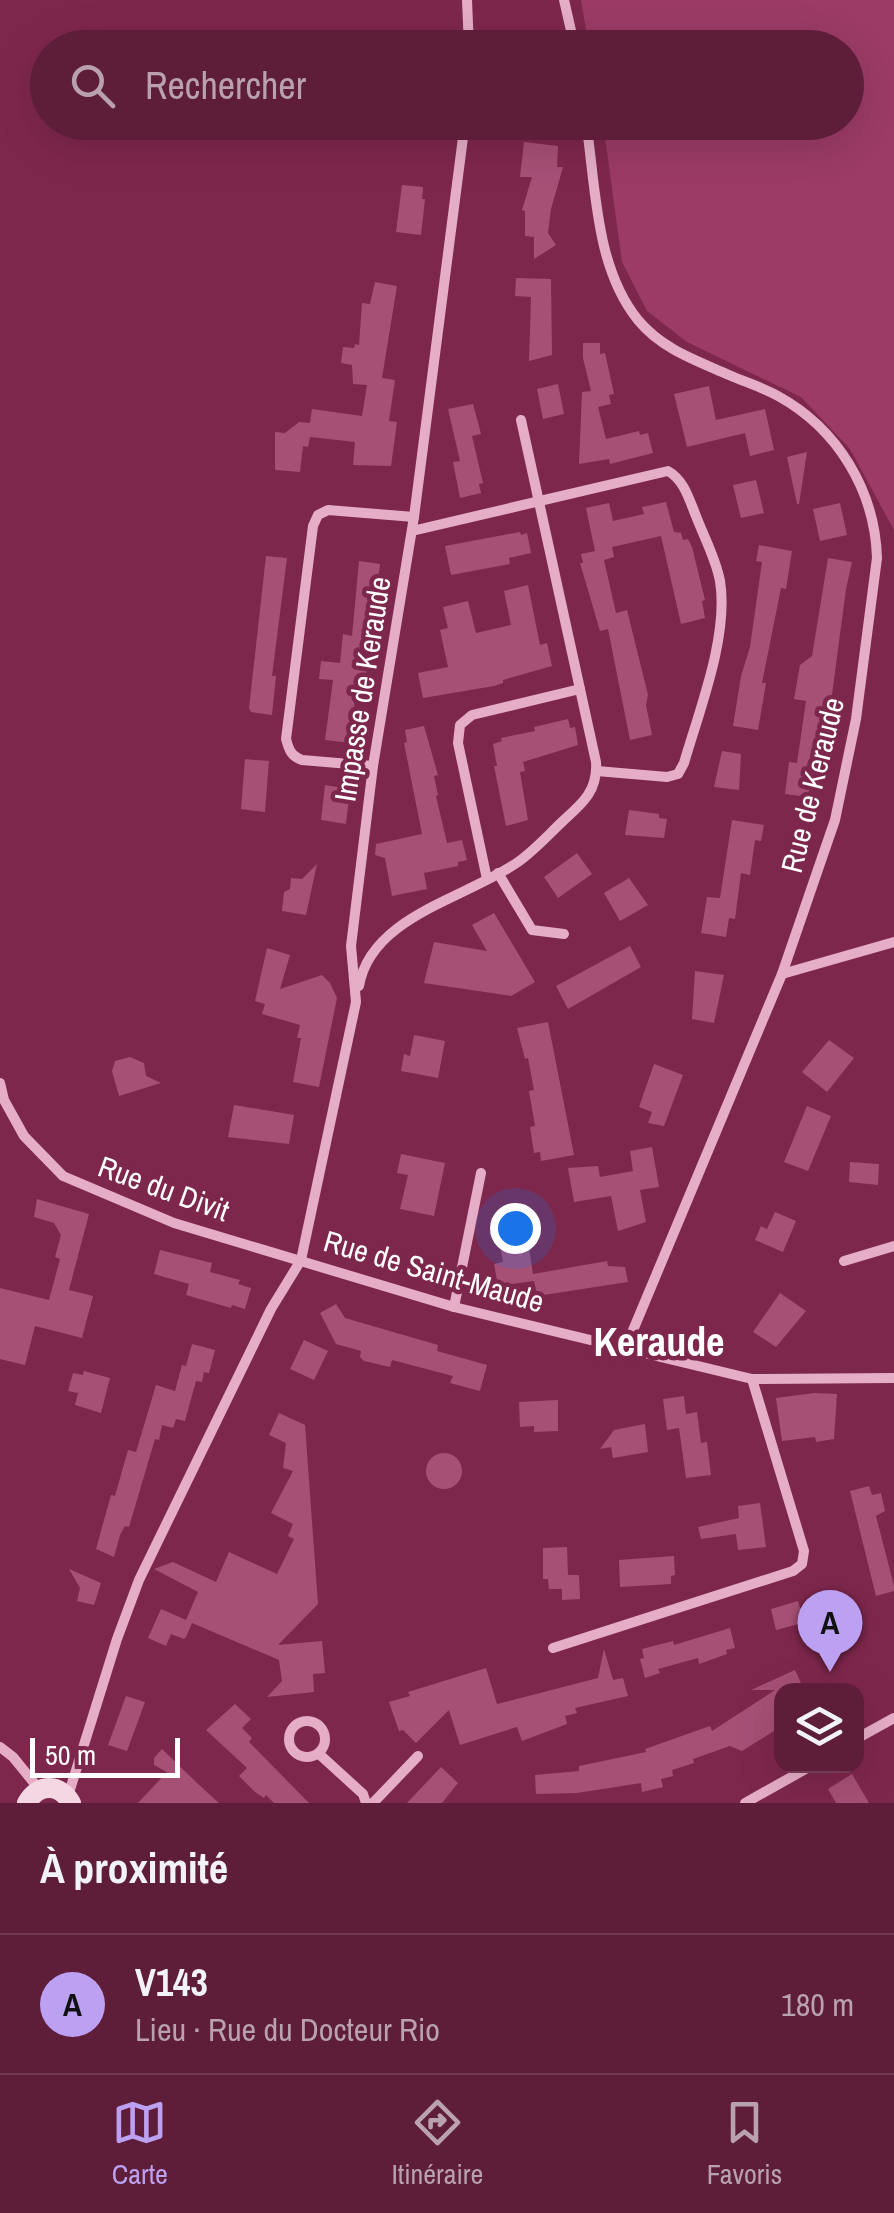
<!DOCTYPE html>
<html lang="fr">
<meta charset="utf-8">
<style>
:root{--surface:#5e1d39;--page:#642641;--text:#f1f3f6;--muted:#b9a2ae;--line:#733b53;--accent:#bca0f2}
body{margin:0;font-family:"Archivo Narrow",sans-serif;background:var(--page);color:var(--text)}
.controls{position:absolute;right:30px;bottom:30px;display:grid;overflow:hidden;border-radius:20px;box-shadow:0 10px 40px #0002}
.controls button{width:90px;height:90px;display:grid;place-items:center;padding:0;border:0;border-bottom:2px solid var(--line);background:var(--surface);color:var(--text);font:50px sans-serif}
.scale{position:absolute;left:30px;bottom:25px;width:150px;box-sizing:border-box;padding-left:10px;border:5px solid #fff;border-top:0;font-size:28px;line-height:35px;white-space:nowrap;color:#fff;-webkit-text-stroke:8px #7e274c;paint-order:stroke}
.you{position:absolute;left:515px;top:1228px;width:35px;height:35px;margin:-25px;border:8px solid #fff;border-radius:50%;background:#1a73e8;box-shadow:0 0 0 15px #1a73e833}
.badge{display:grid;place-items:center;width:65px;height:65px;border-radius:50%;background:var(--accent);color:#111;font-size:32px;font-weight:700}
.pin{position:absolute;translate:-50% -82px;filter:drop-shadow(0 2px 5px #0008)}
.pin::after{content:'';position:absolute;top:52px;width:35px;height:30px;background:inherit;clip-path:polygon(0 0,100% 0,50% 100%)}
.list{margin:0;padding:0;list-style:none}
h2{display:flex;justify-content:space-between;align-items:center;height:130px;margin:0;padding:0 40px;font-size:42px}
h2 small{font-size:32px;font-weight:400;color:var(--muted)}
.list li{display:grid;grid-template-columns:65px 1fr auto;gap:30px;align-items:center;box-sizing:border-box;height:140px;padding:0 40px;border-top:2px solid var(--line)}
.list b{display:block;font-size:38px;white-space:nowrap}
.list p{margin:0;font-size:32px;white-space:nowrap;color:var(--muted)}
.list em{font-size:32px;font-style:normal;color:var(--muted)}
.icon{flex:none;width:55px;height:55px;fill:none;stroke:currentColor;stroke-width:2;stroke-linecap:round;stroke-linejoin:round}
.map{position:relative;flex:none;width:894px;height:1803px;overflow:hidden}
.search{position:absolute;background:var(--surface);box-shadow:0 10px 40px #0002;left:30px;right:30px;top:30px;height:110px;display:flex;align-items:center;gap:25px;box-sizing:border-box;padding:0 35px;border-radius:55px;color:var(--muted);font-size:38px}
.sheet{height:270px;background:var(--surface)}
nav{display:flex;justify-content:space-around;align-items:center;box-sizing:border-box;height:140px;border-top:2px solid var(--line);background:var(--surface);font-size:28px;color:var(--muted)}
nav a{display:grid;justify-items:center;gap:5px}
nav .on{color:var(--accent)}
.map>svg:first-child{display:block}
.green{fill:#9b3b66}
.building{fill:#a65076}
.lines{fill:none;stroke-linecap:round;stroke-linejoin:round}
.street{stroke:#e5adc6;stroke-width:10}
.secondary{stroke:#f5d6e3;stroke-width:20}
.labels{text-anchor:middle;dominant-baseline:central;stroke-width:9;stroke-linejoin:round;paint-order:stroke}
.street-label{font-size:30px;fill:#fff;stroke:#7e274c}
.district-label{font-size:40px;font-weight:bold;fill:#fff;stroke:#7e274c}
</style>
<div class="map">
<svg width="894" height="1803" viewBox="0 0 894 1803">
<rect width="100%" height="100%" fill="#7e274c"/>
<polygon class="green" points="581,0 894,0 894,530 850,449 801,397 687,342 647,311 622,262 603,123 846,122 846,48 589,47"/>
<g class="building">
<polygon points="524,142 558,146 557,167 563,167 551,209 548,233 556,245 534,259 534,237 525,236 525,211 522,210 532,177 520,177"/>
<polygon points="402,185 423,187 422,199 425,199 421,235 396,232"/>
<polygon points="516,278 551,279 552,355 529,361 531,297 515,296"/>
<polygon points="375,282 397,286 382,378 395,380 389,421 397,422 391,466 353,465 355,442 310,437 308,447 303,446 300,472 275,470 275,432 285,433 299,422 310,423 312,409 362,416 367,385 353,384 352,365 341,363 343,347 354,348 355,344 359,345 362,303 370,304"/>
<polygon points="583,343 600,343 600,354 605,353 614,394 609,395 611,404 598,407 606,439 639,431 640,435 648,433 653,453 610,464 609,459 579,464 582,392 591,391 583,358"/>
<polygon points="558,384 564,414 543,419 537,389"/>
<polygon points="709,386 716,420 765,409 774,450 750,456 745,433 687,447 674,394"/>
<polygon points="473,404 481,434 472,436 483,483 479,484 481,493 460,498 453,462 460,461 448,409"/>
<polygon points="807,452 799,504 797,504 787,457"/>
<polygon points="756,480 764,513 741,518 733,485"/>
<polygon points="666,502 674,532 681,533 683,540 688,539 692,547 705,600 702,601 705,618 681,624 661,536 612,547 614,557 604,560 616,613 627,610 648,695 646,705 652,735 630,740 608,629 600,631 580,563 583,563 581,554 595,551 586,508 609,503 613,521 644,514 642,507"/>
<polygon points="840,503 847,535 820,541 813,509"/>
<polygon points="520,532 521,535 527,533 531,553 509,558 510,564 451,575 445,546"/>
<polygon points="759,545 792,551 786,589 781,588 762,683 766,683 758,730 733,726 741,676 750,647 762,562 756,561"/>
<polygon points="266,556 287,558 272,676 276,676 272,715 251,712 249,708"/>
<polygon points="828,558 852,562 846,589 826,740 824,749 815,747 808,797 785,794 789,762 797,763 806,701 794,699 800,665 812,656"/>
<polygon points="359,561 380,564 375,610 369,609 364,652 369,652 366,675 357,674 351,743 325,740 333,680 319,679 321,661 340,663 343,634 352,636"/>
<polygon points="528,585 540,645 547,643 552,666 503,680 503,683 494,686 423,698 418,673 448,667 440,630 448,628 443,607 468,601 476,633 511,625 504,591"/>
<polygon points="568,719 570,728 575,727 578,745 523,762 525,771 520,772 528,820 506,826 494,766 497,766 493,744 502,741 501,738 535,731 534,727"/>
<polygon points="424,726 438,775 434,776 438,795 436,796 447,843 462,840 467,860 458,862 458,866 424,873 427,889 392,896 385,858 375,855 376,844 422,834 404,743 407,742 405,730"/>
<polygon points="722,751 741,754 739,790 714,787"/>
<polygon points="245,759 269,761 265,812 241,809"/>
<polygon points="325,785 350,789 346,824 321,820"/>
<polygon points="629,810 659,814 659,818 667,819 664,838 625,835"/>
<polygon points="732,820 764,825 761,841 755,840 750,875 741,873 735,919 729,918 726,937 701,933 707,897 720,898"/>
<polygon points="577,853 592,874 558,898 544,877"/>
<polygon points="317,864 306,915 282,911 284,892 290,889 291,878 302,879"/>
<polygon points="629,878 648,905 620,921 604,893"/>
<polygon points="494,913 535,982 511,996 424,983 434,942 487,951 472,925"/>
<polygon points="630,946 641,967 568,1009 556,986"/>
<polygon points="267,948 290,955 280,989 322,975 330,983 337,998 319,1087 293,1082 301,1038 297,1038 300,1025 262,1014 265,1004 255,1001"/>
<polygon points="695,971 724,975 714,1023 692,1019"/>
<polygon points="548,1022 574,1155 541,1161 540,1152 534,1153 530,1127 535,1126 529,1091 534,1090 528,1058 525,1059 517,1028"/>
<polygon points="414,1035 445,1041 438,1078 401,1071 404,1054 410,1056"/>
<polygon points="829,1040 854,1058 827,1092 802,1072"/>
<polygon points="130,1057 144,1063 146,1076 161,1083 119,1096 112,1071 115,1061"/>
<polygon points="654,1064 683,1075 664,1126 648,1123 652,1112 639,1107"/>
<polygon points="234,1105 294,1115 289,1144 228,1137"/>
<polygon points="807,1106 831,1116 808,1171 784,1162"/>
<polygon points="652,1147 659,1187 640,1190 646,1222 618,1231 611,1196 574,1202 568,1168 598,1166 600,1177 633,1171 630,1151"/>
<polygon points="401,1154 445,1163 434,1216 400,1209 408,1175 397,1173"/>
<polygon points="850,1162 879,1164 878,1185 849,1182"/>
<polygon points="37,1199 89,1214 69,1290 93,1296 82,1338 35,1326 25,1365 0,1359 0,1288 49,1300 60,1259 55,1257 61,1235 54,1223 34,1217"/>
<polygon points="523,1209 533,1274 607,1261 608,1266 625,1267 628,1282 537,1296 534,1281 498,1286 494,1264 503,1262 496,1222 502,1221 500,1214"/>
<polygon points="775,1212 796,1221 783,1252 755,1240 761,1226 767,1229"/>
<polygon points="160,1250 212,1263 210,1272 240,1280 238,1284 251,1288 245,1309 232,1305 231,1308 186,1295 189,1284 154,1274"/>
<polygon points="780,1293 806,1311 776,1347 753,1332"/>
<polygon points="336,1304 345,1318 438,1345 437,1351 487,1365 480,1391 450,1383 453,1376 392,1360 390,1367 364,1361 360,1357 361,1351 336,1344 320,1313"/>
<polygon points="304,1340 328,1351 314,1380 290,1369"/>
<polygon points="192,1344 215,1350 209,1373 204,1372 202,1382 196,1381 185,1421 176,1419 173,1428 162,1425 159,1440 155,1439 129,1527 125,1526 120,1535 114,1557 96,1549 111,1495 115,1496 128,1450 136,1452 156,1385 175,1391 182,1365 186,1366"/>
<polygon points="84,1371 110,1378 101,1413 75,1405 78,1393 68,1391 73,1373 83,1375"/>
<polygon points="814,1393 837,1394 834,1439 816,1442 815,1437 782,1441 776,1398"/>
<polygon points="684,1396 686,1414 697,1412 701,1443 707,1442 711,1475 686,1478 679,1428 667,1430 663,1399"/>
<polygon points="558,1400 558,1431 534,1432 534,1426 520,1427 519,1402"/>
<polygon points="279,1413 305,1425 318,1604 278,1645 322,1641 325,1673 313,1674 314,1692 267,1697 282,1681 279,1660 192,1623 186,1637 184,1639 171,1634 166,1646 148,1638 161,1609 186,1620 198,1592 154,1569 173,1562 216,1582 229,1552 277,1574 294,1539 288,1536 293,1524 271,1513 293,1471 283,1468 286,1443 269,1435"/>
<polygon points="645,1424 648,1452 613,1458 611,1447 600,1449 614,1430"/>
<circle cx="444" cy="1471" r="18"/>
<polygon points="869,1486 872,1495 881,1493 885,1511 876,1516 894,1586 894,1591 876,1596 850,1491"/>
<polygon points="760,1503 766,1547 738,1550 736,1534 701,1539 698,1527 739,1518 738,1506"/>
<polygon points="567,1547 568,1575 579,1575 580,1599 562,1600 562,1589 549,1589 548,1579 543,1579 543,1548"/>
<polygon points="674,1556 675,1575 671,1576 671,1584 620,1587 619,1560"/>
<polygon points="69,1569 101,1583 94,1605 77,1601 80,1588"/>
<polygon points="798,1601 800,1608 810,1605 814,1620 776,1630 771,1609"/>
<polygon points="730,1628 735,1648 726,1650 727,1654 699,1664 698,1658 658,1669 660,1673 645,1678 640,1659 644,1658 642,1649 673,1641 674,1645"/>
<polygon points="604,1649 613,1680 623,1678 628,1696 575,1708 577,1713 565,1716 567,1724 522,1741 517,1727 460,1745 449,1710 416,1743 403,1730 399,1731 389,1702 410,1696 408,1692 486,1668 497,1704 598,1678"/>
<polygon points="795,1670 804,1690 782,1690 782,1726 742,1751 730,1746 693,1759 694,1763 672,1770 673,1776 661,1779 663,1787 642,1792 641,1783 577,1793 536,1794 535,1775 579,1771 579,1766 646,1752 645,1749 710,1726 712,1731 775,1690 751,1690"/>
<polygon points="126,1696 145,1702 127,1751 108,1745"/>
<polygon points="235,1704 251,1719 242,1728 252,1738 249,1742 309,1803 274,1803 266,1795 264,1798 255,1792 239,1776 247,1768 206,1730"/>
<polygon points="162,1749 197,1783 219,1803 138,1803 167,1772 154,1765 154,1758"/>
<polygon points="441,1767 458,1783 442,1803 407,1803"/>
<polygon points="852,1774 869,1803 836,1803 828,1789"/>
</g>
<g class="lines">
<g class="street">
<polyline points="467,0 469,48"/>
<polyline points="564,0 575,48"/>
<path d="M586,122C596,187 595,267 638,320C662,349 695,360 729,375C745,382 762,387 778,396C838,429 875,491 877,558L856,719L835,820L782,974L626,1347"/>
<path d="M412,531L668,471C684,480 689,499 696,516C704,537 716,559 720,581C729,636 699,711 684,763L678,774L667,777L597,771"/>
<path d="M373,766L302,760C291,756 289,750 286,739L313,526L318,515L328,510L414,517"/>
<polyline points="498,873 532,930 564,934"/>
<polyline points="487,879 458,743 460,725 472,715 580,689"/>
<polyline points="782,974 894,942"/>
<path d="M359,986C371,916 467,898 518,862C535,850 549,834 564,820C583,803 598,790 596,762L521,420"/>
<polyline points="0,1083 4,1100 24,1136 63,1176 174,1223 454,1307 752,1379 894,1378"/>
<polyline points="844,1261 894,1246"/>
<polyline points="454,1307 481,1173"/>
<polyline points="553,1648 793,1571 802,1564 804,1551 752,1379"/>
<circle cx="307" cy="1739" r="18"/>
<polyline points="856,1739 894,1718"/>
<polyline points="0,1747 13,1757 39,1789"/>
<polyline points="318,1753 363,1794 366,1803"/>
<polyline points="68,1796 117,1639 139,1580 271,1309 301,1260 356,1002 351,946 373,766 414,517 465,122"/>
<polyline points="373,1803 418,1756"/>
<polyline points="745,1803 811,1766"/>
</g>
<path class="secondary" d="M27,1803C38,1783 60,1783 71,1803"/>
</g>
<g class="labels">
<g class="street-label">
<text transform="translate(362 689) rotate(-81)">Impasse de Keraude</text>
<text transform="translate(812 785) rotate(-76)">Rue de Keraude</text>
<text transform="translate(164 1188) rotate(20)">Rue du Divit</text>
<text transform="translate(434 1271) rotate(16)">Rue de Saint-Maude</text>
</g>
<g class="district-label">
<text x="659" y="1341">Keraude</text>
</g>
</g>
</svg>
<div class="controls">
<button><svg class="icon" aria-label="layers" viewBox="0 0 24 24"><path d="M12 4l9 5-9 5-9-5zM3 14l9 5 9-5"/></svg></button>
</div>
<div class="scale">50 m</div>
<div class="you"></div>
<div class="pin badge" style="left:830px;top:1672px">A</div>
<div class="search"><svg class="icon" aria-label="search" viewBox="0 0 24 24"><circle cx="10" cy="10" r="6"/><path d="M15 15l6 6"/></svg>Rechercher</div>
</div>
<section class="sheet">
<h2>À proximité<small></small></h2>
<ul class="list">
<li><span class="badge">A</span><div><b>V143</b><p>Lieu · Rue du Docteur Rio</p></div><em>180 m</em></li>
</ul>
</section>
<nav>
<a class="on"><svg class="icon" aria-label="map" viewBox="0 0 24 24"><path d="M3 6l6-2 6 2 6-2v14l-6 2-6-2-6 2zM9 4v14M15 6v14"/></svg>Carte</a>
<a><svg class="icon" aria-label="directions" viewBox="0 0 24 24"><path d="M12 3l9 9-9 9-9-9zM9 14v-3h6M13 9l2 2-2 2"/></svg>Itinéraire</a>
<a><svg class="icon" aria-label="saved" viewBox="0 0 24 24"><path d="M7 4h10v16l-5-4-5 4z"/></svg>Favoris</a>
</nav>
